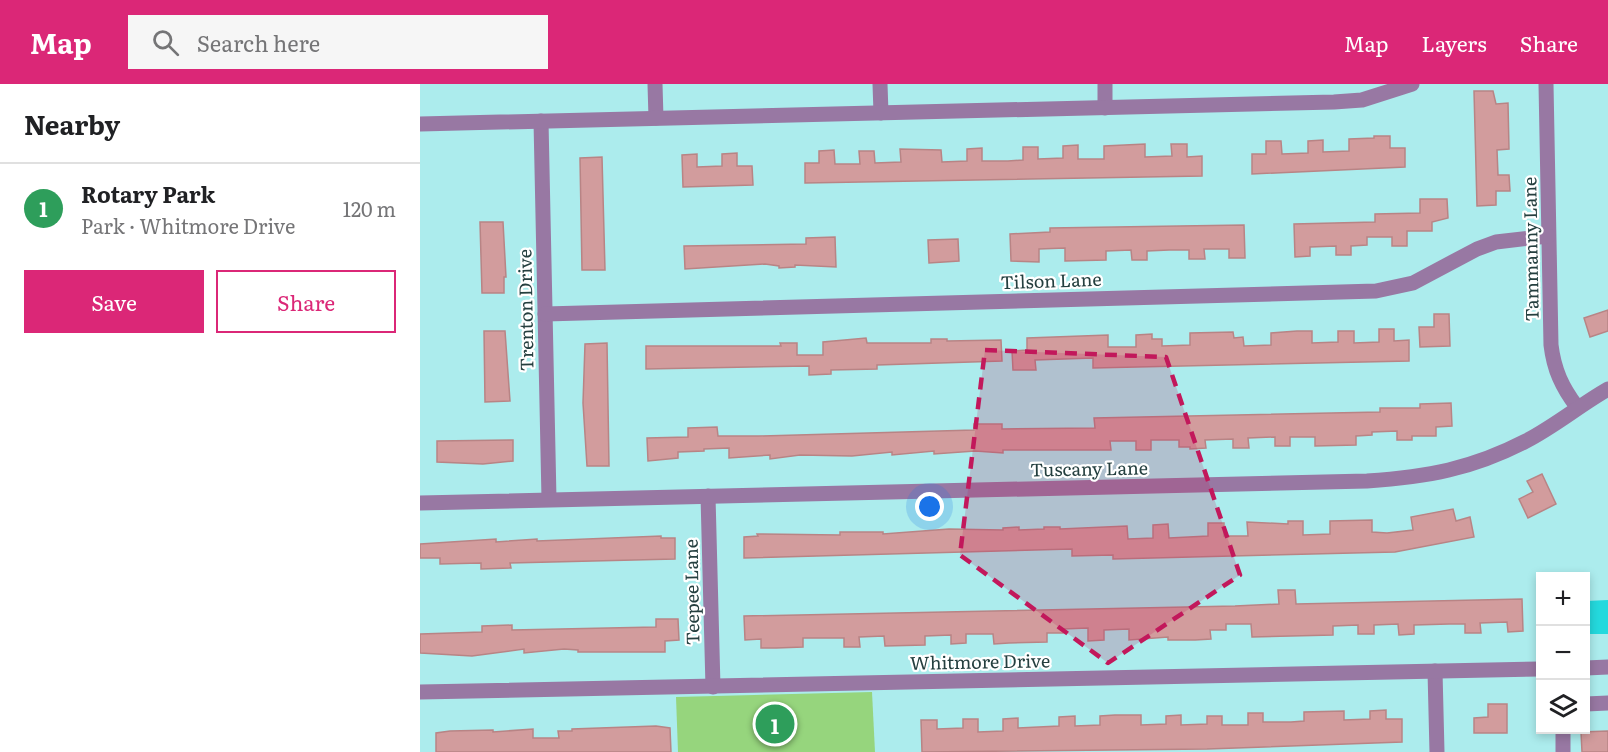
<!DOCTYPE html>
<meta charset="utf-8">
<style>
:root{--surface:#fff;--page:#f6f6f6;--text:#202124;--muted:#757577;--line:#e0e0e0;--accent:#db2777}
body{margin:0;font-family:Literata,serif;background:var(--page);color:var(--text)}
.controls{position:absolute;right:18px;bottom:18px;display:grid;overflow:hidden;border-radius:0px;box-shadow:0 3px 9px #0003}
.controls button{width:54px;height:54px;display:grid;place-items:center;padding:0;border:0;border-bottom:2px solid var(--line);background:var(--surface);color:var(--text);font:30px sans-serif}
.you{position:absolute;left:510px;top:423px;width:21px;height:21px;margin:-15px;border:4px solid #fff;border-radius:50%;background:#1a73e8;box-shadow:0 0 0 9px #1a73e833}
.badge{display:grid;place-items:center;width:39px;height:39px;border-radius:50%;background:var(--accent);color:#fff;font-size:20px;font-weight:700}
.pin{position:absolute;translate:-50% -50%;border:3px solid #fff;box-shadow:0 2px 6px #0006}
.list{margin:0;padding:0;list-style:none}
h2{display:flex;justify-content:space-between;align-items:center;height:78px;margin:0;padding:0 24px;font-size:26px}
h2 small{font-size:20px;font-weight:400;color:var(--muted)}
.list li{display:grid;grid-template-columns:39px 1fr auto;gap:18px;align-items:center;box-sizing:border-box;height:90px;padding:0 24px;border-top:2px solid var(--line)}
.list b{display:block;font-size:22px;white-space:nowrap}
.list p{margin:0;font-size:20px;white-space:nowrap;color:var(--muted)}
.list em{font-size:20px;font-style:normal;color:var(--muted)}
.actions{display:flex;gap:12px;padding:18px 24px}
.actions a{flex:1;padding:14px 0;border:2px solid var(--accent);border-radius:0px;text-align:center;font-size:21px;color:var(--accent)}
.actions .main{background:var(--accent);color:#fff}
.icon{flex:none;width:33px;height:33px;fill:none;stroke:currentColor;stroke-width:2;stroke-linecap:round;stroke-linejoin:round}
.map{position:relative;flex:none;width:1188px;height:668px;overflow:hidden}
header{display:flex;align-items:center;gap:36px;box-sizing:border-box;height:84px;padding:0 30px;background:var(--accent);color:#fff}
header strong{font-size:28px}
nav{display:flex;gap:33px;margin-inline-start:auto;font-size:21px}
.search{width:420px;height:54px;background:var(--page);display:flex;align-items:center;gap:15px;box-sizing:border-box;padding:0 21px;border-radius:0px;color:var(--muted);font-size:22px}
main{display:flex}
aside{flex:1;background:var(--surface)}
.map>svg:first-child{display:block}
.green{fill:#96d57d}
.water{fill:#24d9dd}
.building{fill:#d29c9d;stroke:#b88485;stroke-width:1.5}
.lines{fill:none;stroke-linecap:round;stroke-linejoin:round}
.minor{stroke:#9878a3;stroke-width:15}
.marked{fill:#c2185b;fill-opacity:0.2;stroke:#c2185b;stroke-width:4.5;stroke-dasharray:12 8;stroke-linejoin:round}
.labels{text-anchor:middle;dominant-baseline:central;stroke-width:4.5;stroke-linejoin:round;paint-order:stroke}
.street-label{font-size:18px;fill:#243f3f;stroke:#fff}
</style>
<header>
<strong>Map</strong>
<div class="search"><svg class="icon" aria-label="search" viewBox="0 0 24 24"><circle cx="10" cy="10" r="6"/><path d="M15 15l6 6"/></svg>Search here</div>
<nav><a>Map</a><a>Layers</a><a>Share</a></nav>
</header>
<main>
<aside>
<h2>Nearby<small></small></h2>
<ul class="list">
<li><span class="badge" style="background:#2e9e5b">1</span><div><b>Rotary Park</b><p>Park · Whitmore Drive</p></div><em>120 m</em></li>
</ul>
<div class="actions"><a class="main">Save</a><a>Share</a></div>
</aside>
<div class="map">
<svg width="1188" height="668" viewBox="0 0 1188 668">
<rect width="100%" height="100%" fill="#aceced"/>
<polygon class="green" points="452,608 455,668 258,668 256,613"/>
<polygon class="water" points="1188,516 1188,550 1166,550 1166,517"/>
<g class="building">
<polygon points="1054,7 1073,7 1076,20 1088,19 1089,65 1077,66 1078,91 1089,91 1090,107 1076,107 1076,121 1057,122"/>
<polygon points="954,52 970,52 970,64 985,64 985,83 832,90 832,70 846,70 846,57 861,57 862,70 888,69 888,57 903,56 903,68 929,67 929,55 954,54"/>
<polygon points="725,60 725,73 752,72 751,60 767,60 767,73 782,72 782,92 385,99 385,79 399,79 399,67 414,66 415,80 440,80 439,67 454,67 455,79 481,78 480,65 521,66 522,78 547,77 547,65 562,64 562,77 588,77 603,76 603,63 618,63 618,75 643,74 643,62 658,61 658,75 684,75 684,62"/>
<polygon points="317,69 317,82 332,82 333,101 263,103 262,71 277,70 277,83 302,82 302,70"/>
<polygon points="182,73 185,186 162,186 160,74"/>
<polygon points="1000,115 1027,115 1028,134 1012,138 1012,147 987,147 987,162 972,162 972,153 947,153 947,161 931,162 931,171 916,171 916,162 890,163 890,172 875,173 874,140 955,138 955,130 1000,129"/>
<polygon points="60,138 83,138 86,193 84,193 84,209 62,209"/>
<polygon points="824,141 825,174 809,174 809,165 784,165 785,175 769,175 769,166 749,166 727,167 727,176 712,176 711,166 686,167 686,176 645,177 645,164 619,165 619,178 591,177 590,150 630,148 630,144"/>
<polygon points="415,153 416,183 375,181 375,183 359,184 359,182 345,180 265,185 264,162 386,160 386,154"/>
<polygon points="538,155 539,177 509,179 508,156"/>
<polygon points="1188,226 1188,247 1170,253 1164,234"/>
<polygon points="1014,230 1029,230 1030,262 1000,263 999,243 1014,243"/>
<polygon points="959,245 974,245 974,257 989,256 989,277 673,284 673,274 615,276 616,286 593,286 592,267 607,266 607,254 688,251 688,263 716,263 716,251 732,250 732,255 742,255 742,262 770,261 770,249 813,248 814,254 823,253 824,262 851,261 851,249 877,247 892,247 892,259 918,258 918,247 934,247 934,259 959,258"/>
<polygon points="64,247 85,247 90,317 65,318"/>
<polygon points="446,254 447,259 511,259 511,255 527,255 527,257 581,256 582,277 457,281 457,285 411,286 411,290 389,291 389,282 226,285 226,262 361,262 360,259 377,259 377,271 403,271 403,258"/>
<polygon points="187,259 189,382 167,382 163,319 165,260"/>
<polygon points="1031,319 1032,342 1016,343 1016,352 992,352 992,356 977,356 977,347 952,348 952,351 936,352 936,361 895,362 895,353 870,353 870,362 855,362 855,353 828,354 829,364 813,364 813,355 785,356 786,364 770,365 770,363 759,363 759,356 731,356 731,366 716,366 716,357 690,357 691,366 583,366 583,369 555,367 514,370 514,367 472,371 472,368 432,372 380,371 350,375 350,371 309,374 309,364 284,365 284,367 258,368 258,374 228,377 227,354 268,353 268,344 297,343 298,352 338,352 554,346 554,340 582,340 582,345 675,344 674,334 960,328 960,324 1000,324 1000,320"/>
<polygon points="93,356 93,377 63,380 17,378 17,357"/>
<polygon points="1122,390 1136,420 1108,434 1099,415 1113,408 1107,397"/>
<polygon points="1033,425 1036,437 1050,433 1054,453 975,468 693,475 693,471 652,472 652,465 324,474 324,453 338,452 337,450 420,451 420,448 463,448 463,450 529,445 583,446 583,444 599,443 599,446 624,445 624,443 640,443 640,445 707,442 708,455 733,454 733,441 748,440 749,454 788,452 788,439 804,439 804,452 828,452 827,438 868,440 868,437 883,437 883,451 910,450 910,437 952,436 952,448 967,449 993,446 991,433"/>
<polygon points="241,452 241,454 255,454 255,475 90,479 91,484 61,485 61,479 20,480 20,474 0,474 0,460 76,455 76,458 117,455 117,457"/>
<polygon points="858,506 875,506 876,520 1102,515 1103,547 1088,548 1087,538 1060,539 1061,549 1045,549 1045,540 1029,540 994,541 994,550 979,551 978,540 954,541 954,550 938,550 938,541 913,542 913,551 832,553 831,540 806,540 806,546 790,546 791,555 775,556 748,556 748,553 709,556 709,545 684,546 684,556 668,557 668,544 643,545 643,549 627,549 627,558 589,559 574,560 573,550 546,550 546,559 531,560 531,551 505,552 505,561 465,562 464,552 439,553 440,563 424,563 424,554 383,554 383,563 356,564 341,564 341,555 325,556 324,532 815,522 859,520"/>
<polygon points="236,535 258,535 259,556 245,557 245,568 158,568 158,566 144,565 104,569 104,565 52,572 0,569 0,550 62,548 62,542 92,541 92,546 236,543"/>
<polygon points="1068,620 1087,620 1087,649 1054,649 1054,634 1068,633"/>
<polygon points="966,626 966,635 982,635 982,658 787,665 502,668 501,636 517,636 517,645 543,644 543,635 558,635 558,648 583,647 583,635 598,634 598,644 639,642 639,633 655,632 655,642 680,641 680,632 695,631 721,631 721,641 746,640 746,632 761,631 761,641 787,640 787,632 802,632 802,641 828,641 828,629 843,629 843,638 871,638 884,637 884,628 924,627 924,636 950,635 950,627"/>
<polygon points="236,642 250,644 251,668 16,668 16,649 30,647 73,646 73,648 113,645 113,654 139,654 138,647 152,647 152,645"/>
<polygon points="1188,647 1188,668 1162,668 1161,648"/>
</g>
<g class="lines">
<g class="minor">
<polyline points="235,0 236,34"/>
<polyline points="460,0 461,29"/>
<polyline points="685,0 685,24"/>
<path d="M1126,0L1131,261C1134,286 1142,303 1157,323"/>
<polyline points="121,37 129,415"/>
<polyline points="0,40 914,18 942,16 992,0"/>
<polyline points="125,230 956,207 993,199 1057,165 1076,158 1128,152"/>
<polyline points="288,412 293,603"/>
<path d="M0,419L947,397C1007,393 1052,385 1106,357C1135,342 1160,321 1188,305"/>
<polyline points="1166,584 1188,583"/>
<polyline points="1015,587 1017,668"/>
<polyline points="0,608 1120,585"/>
<polyline points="1166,620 1188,619"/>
<polyline points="1143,646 1143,668"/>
</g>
</g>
<path class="marked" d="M565,266L746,273L820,491L688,579L540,471Z"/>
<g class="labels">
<g class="street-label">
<text transform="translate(1110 165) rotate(-91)">Tammanny Lane</text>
<text transform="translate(631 196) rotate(-2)">Tilson Lane</text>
<text transform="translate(105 226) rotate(-91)">Trenton Drive</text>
<text transform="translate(669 384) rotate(-1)">Tuscany Lane</text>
<text transform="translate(271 508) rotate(-91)">Teepee Lane</text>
<text transform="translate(560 577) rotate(-1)">Whitmore Drive</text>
</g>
</g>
</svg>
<div class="controls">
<button>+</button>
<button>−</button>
<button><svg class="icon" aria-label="layers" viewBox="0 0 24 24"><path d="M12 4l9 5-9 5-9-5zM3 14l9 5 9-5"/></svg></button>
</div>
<div class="you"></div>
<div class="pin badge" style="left:355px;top:640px;background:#2e9e5b">1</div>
</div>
</main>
